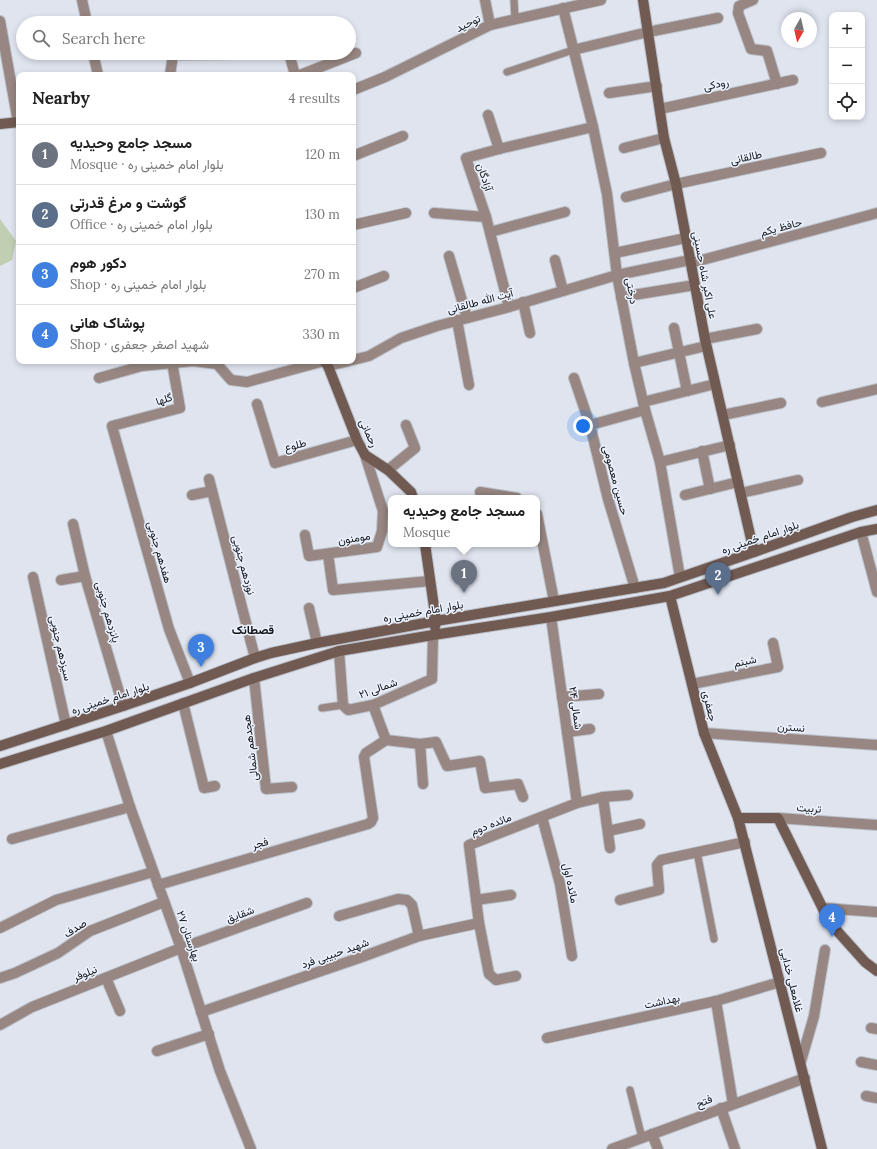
<!DOCTYPE html>
<meta charset="utf-8">
<style>
:root{--surface:#fff;--page:#f2f2f2;--text:#222;--muted:#767676;--line:#e0e0e0;--accent:#377100}
body{margin:0;font-family:Lora,Vazirmatn,serif;background:var(--page);color:var(--text)}
.controls{position:absolute;right:12px;top:12px;display:grid;overflow:hidden;border-radius:8px;box-shadow:0 2px 6px #0003}
.controls button{width:36px;height:36px;display:grid;place-items:center;padding:0;border:0;border-bottom:1px solid var(--line);background:var(--surface);color:var(--text);font:20px sans-serif}
.compass{position:absolute;left:781px;top:12px;width:36px;height:36px;border-radius:50%;background:var(--surface);box-shadow:0 2px 6px #0003;rotate:188deg}
.you{position:absolute;left:583px;top:426px;width:14px;height:14px;margin:-10px;border:3px solid #fff;border-radius:50%;background:#1a73e8;box-shadow:0 0 0 6px #1a73e833}
.badge{display:grid;place-items:center;width:26px;height:26px;border-radius:50%;background:var(--accent);color:#fff;font-size:13px;font-weight:700}
.pin{position:absolute;translate:-50% -33px;filter:drop-shadow(0 1px 2px #0008)}
.pin::after{content:'';position:absolute;top:21px;width:14px;height:12px;background:inherit;clip-path:polygon(0 0,100% 0,50% 100%)}
.popup{position:absolute;left:388px;top:495px;width:152px;height:52px;box-sizing:border-box;display:grid;place-content:center;border-radius:8px;background:var(--surface);filter:drop-shadow(0 1px 3px #0005);font-size:13px;white-space:nowrap;color:var(--muted)}
.popup b{font-size:15px;color:var(--text)}
.popup::after{content:'';position:absolute;left:50%;top:100%;margin-left:-8px;border:8px solid transparent;border-top-color:var(--surface)}
.list{margin:0;padding:0;list-style:none}
h2{display:flex;justify-content:space-between;align-items:center;height:52px;margin:0;padding:0 16px;font-size:17px}
h2 small{font-size:13px;font-weight:400;color:var(--muted)}
.list li{display:grid;grid-template-columns:26px 1fr auto;gap:12px;align-items:center;box-sizing:border-box;height:60px;padding:0 16px;border-top:1px solid var(--line)}
.list b{display:block;font-size:15px;white-space:nowrap}
.list p{margin:0;font-size:13px;white-space:nowrap;color:var(--muted)}
.list em{font-size:13px;font-style:normal;color:var(--muted)}
.icon{flex:none;width:22px;height:22px;fill:none;stroke:currentColor;stroke-width:2;stroke-linecap:round;stroke-linejoin:round}
.map{position:relative;flex:none;width:877px;height:1149px;overflow:hidden}
.search{position:absolute;background:var(--surface);box-shadow:0 2px 6px #0003;left:16px;top:16px;width:340px;height:44px;display:flex;align-items:center;gap:10px;box-sizing:border-box;padding:0 14px;border-radius:22px;color:var(--muted);font-size:15px}
.panel{position:absolute;background:var(--surface);box-shadow:0 2px 6px #0003;left:16px;top:72px;width:340px;height:292px;border-radius:8px}
.map>svg:first-child{display:block}
.green{fill:#c0cfb1}
.lines{fill:none;stroke-linecap:round;stroke-linejoin:round}
.lane-casing{stroke:#babfc8;stroke-width:9}
.street-casing{stroke:#babfc8;stroke-width:12}
.secondary-casing{stroke:#babfc8;stroke-width:12}
.lane{stroke:#978681;stroke-width:7}
.street{stroke:#978681;stroke-width:10}
.secondary{stroke:#715a52;stroke-width:10}
.labels{text-anchor:middle;dominant-baseline:central;stroke-width:3;stroke-linejoin:round;paint-order:stroke}
.street-label{font-size:11px;fill:#121417;stroke:#ecf2fd}
.neighbourhood-label{font-size:12px;font-weight:bold;fill:#121417;stroke:#ecf2fd}
</style>
<div class="map">
<svg width="877" height="1149" viewBox="0 0 877 1149">
<rect width="100%" height="100%" fill="#dfe4ef"/>
<polygon class="green" points="0,219 16,241 12,260 0,266"/>
<g class="lines">
<defs>
<g id="lane">
<polyline points="514,0 515,19"/>
<polyline points="507,72 573,50"/>
<polyline points="322,708 343,705"/>
<polyline points="697,852 714,939"/>
<polyline points="630,1090 642,1138"/>
</g>
<g id="street">
<polyline points="82,0 87,23"/>
<polyline points="485,0 490,25"/>
<polyline points="753,0 739,6 738,13 751,49 767,51 777,84"/>
<polyline points="563,8 593,127 607,194 617,275 634,363 645,410 660,462 680,577"/>
<polyline points="0,21 18,122"/>
<polyline points="573,50 648,32 718,18"/>
<polyline points="93,53 98,75"/>
<polyline points="289,53 295,75"/>
<polyline points="170,75 173,55 236,54"/>
<polyline points="300,75 356,53"/>
<polyline points="353,90 385,77 490,25 601,0"/>
<polyline points="609,93 657,86"/>
<polyline points="660,109 793,80"/>
<polyline points="488,115 499,149"/>
<polyline points="624,148 664,138"/>
<polyline points="353,156 403,136"/>
<polyline points="626,197 676,184 821,153"/>
<polyline points="434,213 486,217"/>
<polyline points="353,225 406,213"/>
<polyline points="490,232 565,212"/>
<polyline points="615,253 686,238"/>
<polyline points="449,256 467,318"/>
<polyline points="555,260 563,291"/>
<polyline points="691,263 877,213"/>
<polyline points="353,288 384,276"/>
<polyline points="621,297 695,285"/>
<polyline points="523,302 530,333"/>
<polyline points="509,307 486,217 466,158 499,149 593,127"/>
<polyline points="457,320 469,385"/>
<polyline points="674,328 687,391"/>
<polyline points="705,339 757,329"/>
<polyline points="353,360 369,356 401,338 437,326 509,307 617,275 690,260"/>
<polyline points="170,361 172,362 180,408 112,426 169,629 190,683"/>
<polyline points="634,363 706,346"/>
<polyline points="328,366 349,361"/>
<polyline points="99,378 142,366 193,361 217,364 231,380 247,382 324,361"/>
<polyline points="574,378 590,425 608,499 635,588"/>
<polyline points="643,402 715,384"/>
<polyline points="822,402 877,389"/>
<polyline points="257,404 275,463 357,440"/>
<polyline points="723,415 781,403"/>
<polyline points="590,425 645,410"/>
<polyline points="702,451 710,489"/>
<polyline points="660,462 730,445"/>
<polyline points="388,470 415,448 406,425"/>
<polyline points="209,479 255,658"/>
<polyline points="480,492 517,498"/>
<polyline points="741,493 798,480"/>
<polyline points="192,495 212,491"/>
<polyline points="685,495 738,482"/>
<polyline points="537,514 554,601"/>
<polyline points="73,524 85,576 123,706"/>
<polyline points="861,532 877,592"/>
<polyline points="305,535 309,556 377,547 382,531 383,511 365,455"/>
<polyline points="328,554 333,590 430,581"/>
<polyline points="33,577 66,725"/>
<polyline points="61,580 85,576"/>
<polyline points="309,608 317,643"/>
<polyline points="551,617 577,803"/>
<polyline points="339,651 343,705 348,710 373,705 432,679 433,635"/>
<polyline points="254,678 266,789 292,787"/>
<polyline points="692,684 778,667 773,643"/>
<polyline points="562,697 599,694"/>
<polyline points="183,703 204,788 215,786"/>
<polyline points="373,705 386,740 420,744 436,742 447,766 480,761 485,788 518,784 523,797"/>
<polyline points="106,731 130,807 181,948 220,1071 251,1149"/>
<polyline points="567,732 590,729"/>
<polyline points="704,733 877,745"/>
<polyline points="420,744 423,784"/>
<polyline points="603,797 610,848"/>
<polyline points="542,817 560,884 572,956"/>
<polyline points="778,818 877,825"/>
<polyline points="608,831 640,824"/>
<polyline points="12,839 130,807"/>
<polyline points="158,885 368,824 371,822 373,818 364,757 366,753 386,740"/>
<polyline points="476,900 511,895"/>
<polyline points="620,900 659,890 657,865 661,860 745,842"/>
<polyline points="823,908 877,912"/>
<polyline points="339,916 398,899 407,900 412,905 419,936"/>
<polyline points="0,928 56,900 153,872"/>
<polyline points="516,976 496,980 489,974 479,923 469,845 577,803 603,797 628,795"/>
<polyline points="0,978 15,973 58,953 90,931 164,902"/>
<polyline points="106,978 120,1011"/>
<polyline points="716,1001 733,1104"/>
<polyline points="201,1012 359,958 419,936 479,923"/>
<polyline points="0,1025 32,1007 181,948 307,903"/>
<polyline points="871,1028 877,1029"/>
<polyline points="547,1038 716,1001 780,982"/>
<polyline points="157,1051 209,1034"/>
<polyline points="801,1061 814,1016 825,950"/>
<polyline points="861,1062 877,1065"/>
<polyline points="866,1096 877,1098"/>
<polyline points="721,1108 735,1149"/>
<polyline points="652,1134 658,1149"/>
<polyline points="612,1149 805,1078"/>
</g>
<g id="secondary">
<polyline points="643,0 664,138 676,184 705,339 754,552"/>
<polyline points="0,124 19,122"/>
<polyline points="324,361 328,366 357,440 365,455 388,470 411,492 413,498"/>
<polyline points="425,544 436,621 435,627"/>
<polyline points="670,596 704,733 738,818 822,1149"/>
<polyline points="0,746 123,706 190,683 255,658 271,653 317,643 436,621 664,583 754,552 852,517 877,510"/>
<polyline points="0,764 106,731 254,678 339,651 433,635 551,617 670,596 861,532 877,529"/>
<polyline points="738,818 778,818 830,923 865,962 877,971"/>
</g>
</defs>
<use href="#lane" class="lane-casing"/>
<use href="#street" class="street-casing"/>
<use href="#secondary" class="secondary-casing"/>
<use href="#lane" class="lane"/>
<use href="#street" class="street"/>
<use href="#secondary" class="secondary"/>
</g>
<g class="labels">
<g class="street-label">
<text transform="translate(468 23) rotate(-26)">توحید</text>
<text transform="translate(716 84) rotate(-12)">رودکی</text>
<text transform="translate(746 157) rotate(-12)">طالقانی</text>
<text transform="translate(485 177) rotate(72)">آزادگان</text>
<text transform="translate(781 227) rotate(-15)">حافظ یکم</text>
<text transform="translate(705 275) rotate(79)">علی اکبر شاه حسینی</text>
<text transform="translate(632 291) rotate(80)">درختی</text>
<text transform="translate(480 301) rotate(-15)">آیت الله طالقانی</text>
<text transform="translate(164 399) rotate(-18)">گلها</text>
<text transform="translate(369 433) rotate(65)">رحمانی</text>
<text transform="translate(295 445) rotate(-15)">طلوع</text>
<text transform="translate(616 480) rotate(75)">حسین معصومی</text>
<text transform="translate(760 537) rotate(-19)">بلوار امام خمینی ره</text>
<text transform="translate(354 538) rotate(-9)">مومنون</text>
<text transform="translate(160 552) rotate(74)">هفدهم جنوبی</text>
<text transform="translate(244 565) rotate(75)">نوزدهم جنوبی</text>
<text transform="translate(423 611) rotate(-10)">بلوار امام خمینی ره</text>
<text transform="translate(108 612) rotate(74)">پانزدهم جنوبی</text>
<text transform="translate(61 648) rotate(77)">سیزدهم جنوبی</text>
<text transform="translate(745 661) rotate(-11)">شبنم</text>
<text transform="translate(378 688) rotate(-20)">۲۱ شمالی</text>
<text transform="translate(110 698) rotate(-18)">بلوار امام خمینی ره</text>
<text transform="translate(710 706) rotate(77)">جعفری</text>
<text transform="translate(576 708) rotate(82)">۲۴ شمالی</text>
<text transform="translate(791 727) rotate(4)">نسترن</text>
<text transform="translate(250 748) rotate(-97)">هجدهم شمالی</text>
<text transform="translate(809 808) rotate(4)">تربیت</text>
<text transform="translate(491 824) rotate(-21)">مائده دوم</text>
<text transform="translate(260 843) rotate(-16)">فجر</text>
<text transform="translate(571 883) rotate(78)">مائده اول</text>
<text transform="translate(240 914) rotate(-20)">شقایق</text>
<text transform="translate(75 928) rotate(-32)">صدف</text>
<text transform="translate(189 936) rotate(71)">بهارستان ۲۷</text>
<text transform="translate(335 953) rotate(-19)">شهید حبیبی فرد</text>
<text transform="translate(85 973) rotate(-22)">نیلوفر</text>
<text transform="translate(792 980) rotate(76)">غلامعلی خدایی</text>
<text transform="translate(662 1001) rotate(-12)">بهداشت</text>
<text transform="translate(704 1101) rotate(-21)">فتح</text>
</g>
<g class="neighbourhood-label">
<text x="253" y="629">قصطانک</text>
</g>
</g>
</svg>
<div class="controls">
<button>+</button>
<button>−</button>
<button><svg class="icon" aria-label="locate" viewBox="0 0 24 24"><circle cx="12" cy="12" r="6"/><path d="M12 2v4M12 18v4M2 12h4M18 12h4"/></svg></button>
</div>
<svg class="compass" viewBox="-18 -18 36 36"><path d="M0-13l5 13h-10z" fill="#e53935"/><path d="M0 13l5-13h-10z" fill="#767676"/></svg>
<div class="you"></div>
<div class="pin badge" style="left:464px;top:593px;background:#6b7280">1</div>
<div class="popup"><b>مسجد جامع وحیدیه</b>Mosque</div>
<div class="pin badge" style="left:718px;top:595px;background:#5c6f8a">2</div>
<div class="pin badge" style="left:201px;top:667px;background:#3f7fe0">3</div>
<div class="pin badge" style="left:832px;top:937px;background:#3f7fe0">4</div>
<div class="search"><svg class="icon" aria-label="search" viewBox="0 0 24 24"><circle cx="10" cy="10" r="6"/><path d="M15 15l6 6"/></svg>Search here</div>
<section class="panel">
<h2>Nearby<small>4 results</small></h2>
<ul class="list">
<li><span class="badge" style="background:#6b7280">1</span><div><b>مسجد جامع وحیدیه</b><p>Mosque · بلوار امام خمینی ره</p></div><em>120 m</em></li>
<li><span class="badge" style="background:#5c6f8a">2</span><div><b>گوشت و مرغ قدرتی</b><p>Office · بلوار امام خمینی ره</p></div><em>130 m</em></li>
<li><span class="badge" style="background:#3f7fe0">3</span><div><b>دکور هوم</b><p>Shop · بلوار امام خمینی ره</p></div><em>270 m</em></li>
<li><span class="badge" style="background:#3f7fe0">4</span><div><b>پوشاک هانی</b><p>Shop · شهید اصغر جعفری</p></div><em>330 m</em></li>
</ul>
</section>
</div>
